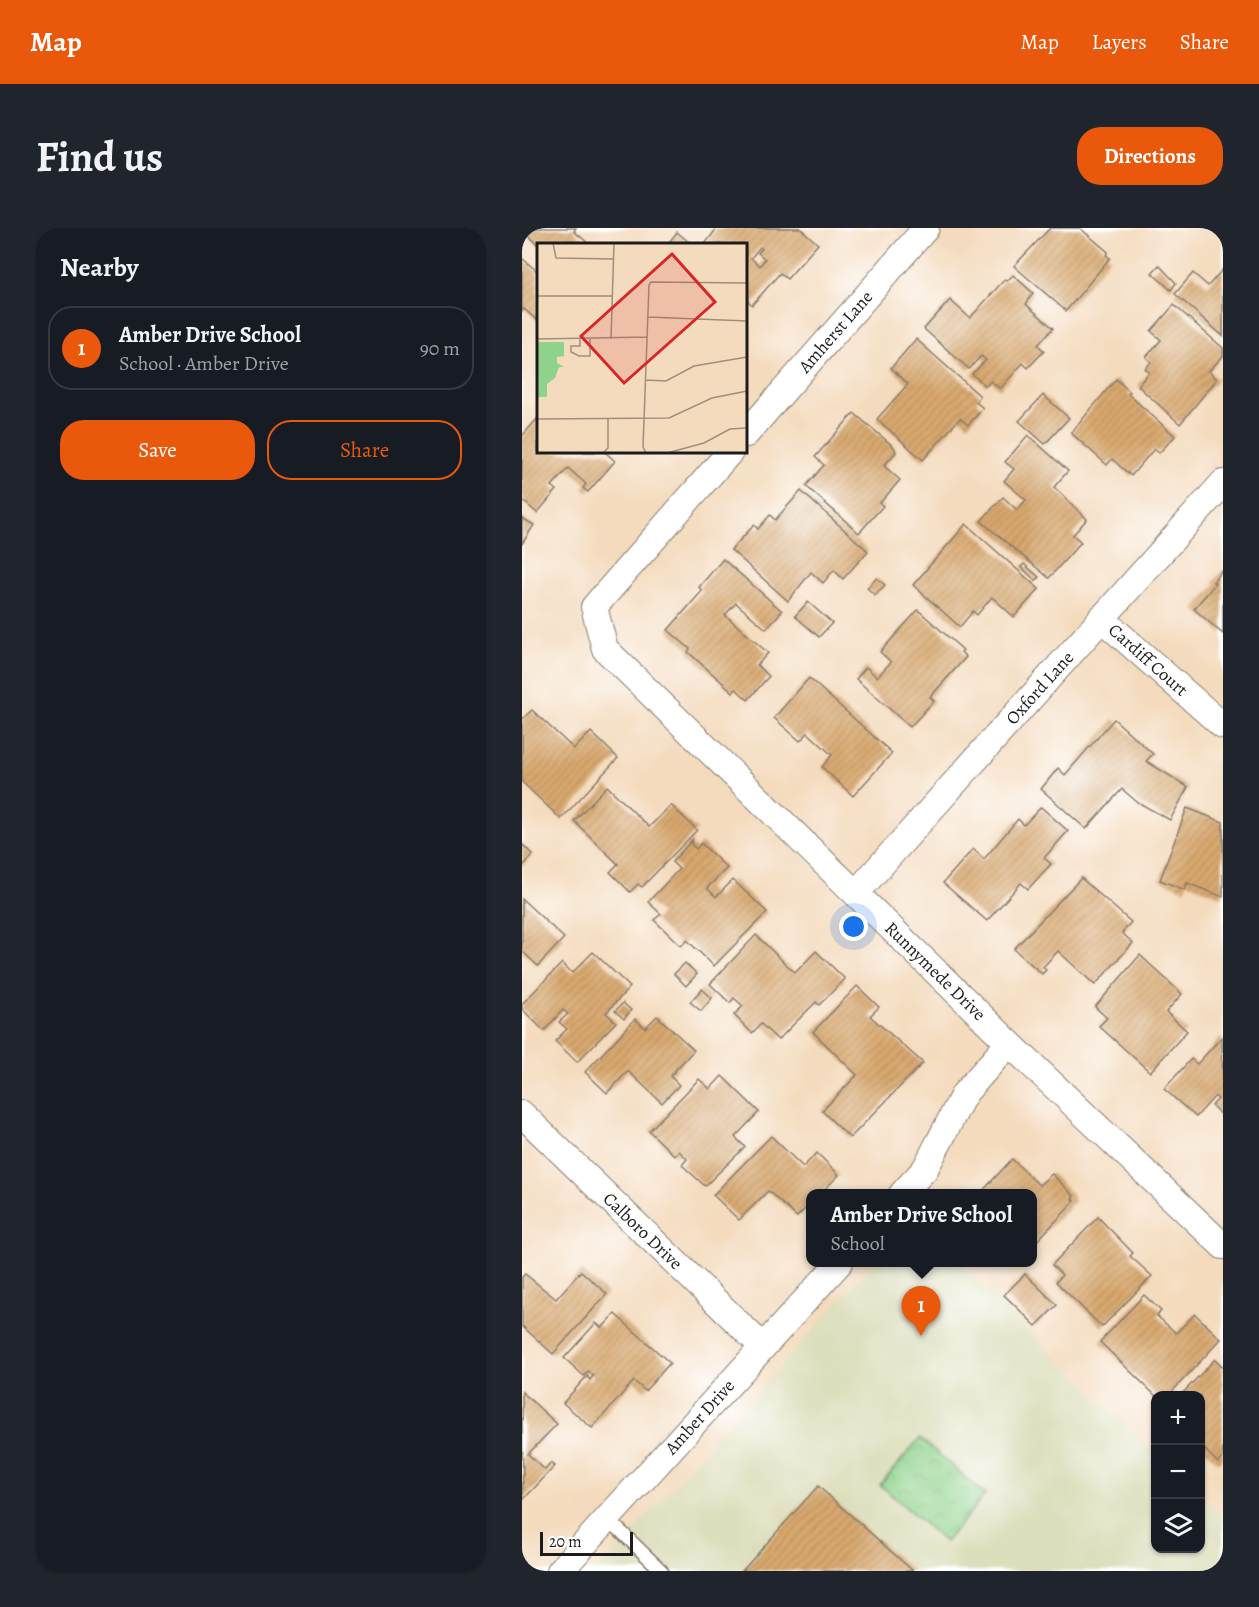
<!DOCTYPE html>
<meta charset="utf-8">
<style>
:root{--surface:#171b24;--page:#20242c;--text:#f1f3f6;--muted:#9ea1a6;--line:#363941;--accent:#ea580c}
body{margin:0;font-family:Alegreya,serif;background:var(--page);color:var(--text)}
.controls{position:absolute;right:18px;bottom:18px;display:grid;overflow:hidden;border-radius:12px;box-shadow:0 2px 4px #0004}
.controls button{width:54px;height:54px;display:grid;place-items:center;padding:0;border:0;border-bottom:2px solid var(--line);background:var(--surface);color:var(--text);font:30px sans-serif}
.scale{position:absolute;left:18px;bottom:15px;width:93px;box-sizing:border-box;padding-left:6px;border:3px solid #1c1c1c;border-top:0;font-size:16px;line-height:21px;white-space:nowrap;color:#1c1c1c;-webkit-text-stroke:4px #fff;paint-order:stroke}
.you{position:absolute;left:332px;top:699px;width:21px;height:21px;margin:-15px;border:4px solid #fff;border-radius:50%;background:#1a73e8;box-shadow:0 0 0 9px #1a73e833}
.badge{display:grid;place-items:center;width:39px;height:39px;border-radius:50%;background:var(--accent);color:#fff;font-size:20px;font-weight:700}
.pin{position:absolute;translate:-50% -50px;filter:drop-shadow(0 2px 3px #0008)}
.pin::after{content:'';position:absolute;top:32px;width:21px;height:18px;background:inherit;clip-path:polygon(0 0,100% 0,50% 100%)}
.popup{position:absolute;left:284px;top:961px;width:231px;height:78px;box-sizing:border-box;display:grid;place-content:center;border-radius:12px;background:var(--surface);filter:drop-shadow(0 2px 4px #0005);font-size:20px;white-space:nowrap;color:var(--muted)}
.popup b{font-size:22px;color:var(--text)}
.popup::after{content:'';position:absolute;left:50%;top:100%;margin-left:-12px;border:12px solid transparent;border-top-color:var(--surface)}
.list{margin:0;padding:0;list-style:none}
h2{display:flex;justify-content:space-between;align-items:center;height:78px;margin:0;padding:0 24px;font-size:26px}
h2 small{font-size:20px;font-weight:400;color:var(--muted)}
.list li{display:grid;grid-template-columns:39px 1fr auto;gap:18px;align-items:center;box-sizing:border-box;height:84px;margin:0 12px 12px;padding:0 12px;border:2px solid var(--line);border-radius:24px}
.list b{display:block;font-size:22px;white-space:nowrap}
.list p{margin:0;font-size:20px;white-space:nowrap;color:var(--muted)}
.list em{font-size:20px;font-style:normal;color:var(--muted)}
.actions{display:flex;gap:12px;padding:18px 24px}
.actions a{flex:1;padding:14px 0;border:2px solid var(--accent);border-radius:24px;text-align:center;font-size:21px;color:var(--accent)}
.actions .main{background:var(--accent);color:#fff}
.icon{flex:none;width:33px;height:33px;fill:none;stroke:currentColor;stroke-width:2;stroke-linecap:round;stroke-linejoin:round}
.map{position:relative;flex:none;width:701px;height:1343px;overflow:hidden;border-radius:24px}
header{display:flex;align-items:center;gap:36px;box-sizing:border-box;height:84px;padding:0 30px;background:var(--accent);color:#fff}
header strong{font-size:28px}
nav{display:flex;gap:33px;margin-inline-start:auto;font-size:21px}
.intro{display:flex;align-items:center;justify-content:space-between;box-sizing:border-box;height:144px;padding:0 36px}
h1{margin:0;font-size:42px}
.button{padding:15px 27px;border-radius:24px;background:var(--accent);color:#fff;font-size:21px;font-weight:700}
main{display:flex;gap:36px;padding:0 36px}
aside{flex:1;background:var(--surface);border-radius:24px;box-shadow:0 2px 4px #0004}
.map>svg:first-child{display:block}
.built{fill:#dddebc}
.park{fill:url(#park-crowns);stroke:#557754;stroke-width:1.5}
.building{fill:url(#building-hatch);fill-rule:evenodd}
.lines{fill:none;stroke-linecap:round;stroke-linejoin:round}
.lane-casing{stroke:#887c6d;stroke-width:15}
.street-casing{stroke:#887c6d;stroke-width:28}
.lane{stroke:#fff;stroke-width:12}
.street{stroke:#fff;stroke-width:26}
.labels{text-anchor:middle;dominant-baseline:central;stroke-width:4.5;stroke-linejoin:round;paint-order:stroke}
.street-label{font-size:18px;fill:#1c1c1c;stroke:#fff}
.inset-road{fill:none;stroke:#9e8f7d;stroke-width:1.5}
.view{fill:#d62828;fill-opacity:0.15;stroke:#d62828;stroke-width:3}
.inset-edge{fill:none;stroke:#1c1c1c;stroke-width:3}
</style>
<header>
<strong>Map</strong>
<nav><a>Map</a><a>Layers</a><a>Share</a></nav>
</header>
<div class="intro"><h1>Find us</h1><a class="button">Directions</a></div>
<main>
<aside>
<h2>Nearby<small></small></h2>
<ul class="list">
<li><span class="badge">1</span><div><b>Amber Drive School</b><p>School · Amber Drive</p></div><em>90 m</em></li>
</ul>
<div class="actions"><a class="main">Save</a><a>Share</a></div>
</aside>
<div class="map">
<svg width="701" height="1343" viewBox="0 0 701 1343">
<defs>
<pattern id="park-crowns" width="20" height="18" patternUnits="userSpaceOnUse" patternTransform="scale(1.5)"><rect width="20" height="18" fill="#8ed28b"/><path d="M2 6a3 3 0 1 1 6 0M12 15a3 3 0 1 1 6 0" fill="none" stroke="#7ab477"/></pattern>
<pattern id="building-hatch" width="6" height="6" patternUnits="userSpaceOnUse" patternTransform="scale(1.5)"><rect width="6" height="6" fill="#d8a86e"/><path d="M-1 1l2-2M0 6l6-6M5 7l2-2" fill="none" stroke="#b9905f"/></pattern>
</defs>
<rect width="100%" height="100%" fill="#fff"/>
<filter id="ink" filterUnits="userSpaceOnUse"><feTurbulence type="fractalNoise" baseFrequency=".0167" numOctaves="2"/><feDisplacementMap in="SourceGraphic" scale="12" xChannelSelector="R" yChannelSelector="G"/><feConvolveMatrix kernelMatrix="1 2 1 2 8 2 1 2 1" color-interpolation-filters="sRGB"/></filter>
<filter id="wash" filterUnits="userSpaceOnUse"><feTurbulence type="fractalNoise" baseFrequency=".008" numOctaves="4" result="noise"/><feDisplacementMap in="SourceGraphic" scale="24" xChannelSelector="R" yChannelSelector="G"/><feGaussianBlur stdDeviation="1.35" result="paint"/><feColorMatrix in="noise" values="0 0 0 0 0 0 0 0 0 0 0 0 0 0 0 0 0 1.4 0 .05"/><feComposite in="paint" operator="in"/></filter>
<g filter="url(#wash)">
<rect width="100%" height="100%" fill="#f4dbbe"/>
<polygon class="built" points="351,1035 436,1035 633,1225 634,1320 678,1320 679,1268 701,1290 701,1343 75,1343"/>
<polygon class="park" points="398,1210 463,1267 423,1314 358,1257"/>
<g id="blocks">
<g class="building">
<polygon points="0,0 54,0 52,3 67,16 15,16"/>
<path d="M195,0H278L296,16L265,51L258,45L230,77L224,71V16H183ZM238,19L240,21L236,25L243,31L238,38L229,30Z"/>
<polygon points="528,0 558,0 586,24 584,27 588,30 544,83 492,38"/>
<polygon points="155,4 168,15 166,16 152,16 148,13"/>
<polygon points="0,30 16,44 16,93 2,81 0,83"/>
<polygon points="637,37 654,55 649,62 630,45"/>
<polygon points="701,41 701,108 653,66 671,45 686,58"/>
<polygon points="491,47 511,65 504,76 531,100 516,117 522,123 506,140 501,135 478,161 469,153 464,158 450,146 464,132 459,128 447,141 402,101 428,72 448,90 483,51 485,53"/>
<polygon points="652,77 701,120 701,128 687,143 695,151 658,196 616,158 627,144 623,141 629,134 624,129 639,112 629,103"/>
<polygon points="394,111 458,168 454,174 461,180 446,197 438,190 401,232 355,191 386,156 369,140"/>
<polygon points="594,151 608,164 606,166 653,208 637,225 632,221 609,248 590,231 585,237 549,205"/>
<polygon points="521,167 547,190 523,216 497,193"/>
<polygon points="332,185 372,219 374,224 362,238 378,252 358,275 361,278 337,305 284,258 302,237 293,229"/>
<polygon points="16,190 16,224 83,224 93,233 66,264 61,260 64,256 46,240 30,258 35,262 15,285 0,272 0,208"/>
<polygon points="506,207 546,243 532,259 565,291 551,307 559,314 527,350 459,293 481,269 495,282 504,272 482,253 492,241 483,234"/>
<polygon points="279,263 346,323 321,351 312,342 301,355 289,344 266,373 209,322 232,297 236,301 248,287 253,292"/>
<polygon points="0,290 12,297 0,316"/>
<polygon points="444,296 517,361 492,389 470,369 455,387 451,383 438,399 391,357"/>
<polygon points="201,331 260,383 244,401 214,375 203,387 246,425 235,437 247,448 226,472 214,461 211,464 166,424 168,421 146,402 180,363 177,359"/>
<polygon points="502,336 517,349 514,353 499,339"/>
<polygon points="701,342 701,406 672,381 693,356 691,354"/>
<polygon points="355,350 363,357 353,367 345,360"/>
<polygon points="286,374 310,395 297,409 273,388"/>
<polygon points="396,382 441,422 439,424 444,429 408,469 412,473 388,499 334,451 344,439 355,449 369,434 358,424"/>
<polygon points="287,450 370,525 331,568 300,539 310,527 286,505 278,513 252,490"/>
<polygon points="10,482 52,521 69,504 96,530 39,591 0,554 0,491"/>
<polygon points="592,491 631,526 624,533 666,559 648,592 615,574 600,561 564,601 519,561 536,540 543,547"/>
<polygon points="85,558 127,599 149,577 175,602 120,659 116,656 108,664 88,644 96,636 52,593"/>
<polygon points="519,579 546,603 522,630 529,636 506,661 499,655 465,693 421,655 451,621 462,631 496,591 502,597"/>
<polygon points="665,580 701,594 701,669 665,655 663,662 638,652"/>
<polygon points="171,611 169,616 174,621 179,615 205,640 185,660 194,669 211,652 245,684 192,738 165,712 159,718 132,692 139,686 126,674 157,641 150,634"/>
<polygon points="0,616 11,627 0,639"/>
<polygon points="559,650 609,694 600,705 611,715 573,757 536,723 521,739 524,742 520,746 492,721"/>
<polygon points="0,671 42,710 16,738 0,723"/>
<polygon points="234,707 273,745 294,723 323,751 297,777 294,774 256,812 239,796 230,805 212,787 221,778 212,770 208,775 188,756"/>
<polygon points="71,724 108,759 84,785 94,794 55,834 33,813 45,801 37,794 46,786 41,782 22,803 0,781 0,776 40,735 50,745"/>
<polygon points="618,727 660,766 644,784 665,803 628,844 577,798 585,790 573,779"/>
<polygon points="163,735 175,746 164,758 152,746"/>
<polygon points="335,758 357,779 348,788 401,835 328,910 300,883 335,847 291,804"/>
<polygon points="180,761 190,770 179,783 168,774"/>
<polygon points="101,775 109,782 102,791 93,783"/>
<polygon points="135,788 172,822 148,848 157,857 140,875 106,843 85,865 63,844 113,791 123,800"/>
<polygon points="700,809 701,888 690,878 696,871 693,868 674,889 642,861 669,831 675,836"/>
<polygon points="200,848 237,884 213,909 223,919 183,958 160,937 165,931 157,923 153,928 127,903 177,851 188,861"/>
<polygon points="249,908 281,939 295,925 317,947 298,966 288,966 288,976 275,989 246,963 217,992 191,967"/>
<polygon points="490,931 517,957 530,946 552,968 550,971 553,973 513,1015 510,1012 510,966 458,966"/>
<polygon points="576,989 611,1025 608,1028 630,1048 580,1099 534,1054 540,1047 530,1037"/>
<polygon points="59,1043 85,1066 31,1126 0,1098 0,1049 3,1046 34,1071"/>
<polygon points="503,1046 535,1077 514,1098 482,1067"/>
<polygon points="622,1067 639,1083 635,1088 654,1105 673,1086 699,1111 646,1168 634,1168 578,1114"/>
<polygon points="93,1086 148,1135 123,1163 112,1153 70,1200 41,1175 65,1148 68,1152 71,1148 66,1143 62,1148 42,1130 74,1095 80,1100"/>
<polygon points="693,1131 701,1139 701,1230 696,1235 678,1217 678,1168 658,1168"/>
<polygon points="0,1164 35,1196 6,1226 23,1242 29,1235 33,1238 1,1272"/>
<polygon points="296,1258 391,1343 220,1343"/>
</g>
</g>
</g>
<g filter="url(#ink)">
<use href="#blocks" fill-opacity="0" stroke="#887c6d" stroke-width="1.5"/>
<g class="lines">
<defs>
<polyline id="lane" points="85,1290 140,1343"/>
<g id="street">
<path id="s1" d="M224,206L404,0"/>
<path id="s2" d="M208,224L72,379L83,421L487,815L701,1018"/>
<path id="s3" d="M579,390L701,498"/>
<path id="s4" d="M335,664L701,255"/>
<path id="s5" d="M0,886L241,1119"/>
<polyline points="380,966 403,941 442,866 487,815"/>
<path id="s6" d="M38,1343L318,1034"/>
</g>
</defs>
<use href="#lane" class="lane-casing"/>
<use href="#street" class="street-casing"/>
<use href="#lane" class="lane"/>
<use href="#street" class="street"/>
</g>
</g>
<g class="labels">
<g class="street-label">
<text stroke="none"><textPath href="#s1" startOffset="136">Amherst Lane</textPath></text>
<text stroke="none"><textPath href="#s3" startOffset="63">Cardiff Court</textPath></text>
<text stroke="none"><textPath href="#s4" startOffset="274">Oxford Lane</textPath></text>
<text stroke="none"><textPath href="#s2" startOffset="711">Runnymede Drive</textPath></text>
<text stroke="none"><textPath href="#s5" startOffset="168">Calboro Drive</textPath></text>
<text stroke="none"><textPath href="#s6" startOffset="208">Amber Drive</textPath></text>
</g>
</g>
<g transform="translate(15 15)">
<rect width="210" height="210" fill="#f4dbbe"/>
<path d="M0,99H27V113L20,114V120L27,124H22L18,135L10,141V154H0Z" fill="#8ed28b"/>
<path d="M0,107L9,108L6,120H10L9,138H1L2,149H0Z" fill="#8ed28b"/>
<path class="inset-road" d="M16,0L19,15L77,16M114,0H183M0,53H76M111,74L210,78M43,95V103H34V109L42,113H53V96M0,96L110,94M74,96L77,0M109,137L129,138L157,123L210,114M0,176L132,175L175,155L210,148M66,210L71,205V176M109,210L106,204L112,42L114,39L210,40M130,210L167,200L193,186L210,185"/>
<path class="view" d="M135,11L178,59L87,140L44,93Z"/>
<rect width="210" height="210" class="inset-edge"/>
</g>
</svg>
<div class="controls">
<button>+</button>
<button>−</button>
<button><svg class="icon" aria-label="layers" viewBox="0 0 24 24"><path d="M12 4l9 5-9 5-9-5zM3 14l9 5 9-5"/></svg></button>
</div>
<div class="scale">20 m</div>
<div class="you"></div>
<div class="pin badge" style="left:399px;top:1108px">1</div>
<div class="popup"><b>Amber Drive School</b>School</div>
</div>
</main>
